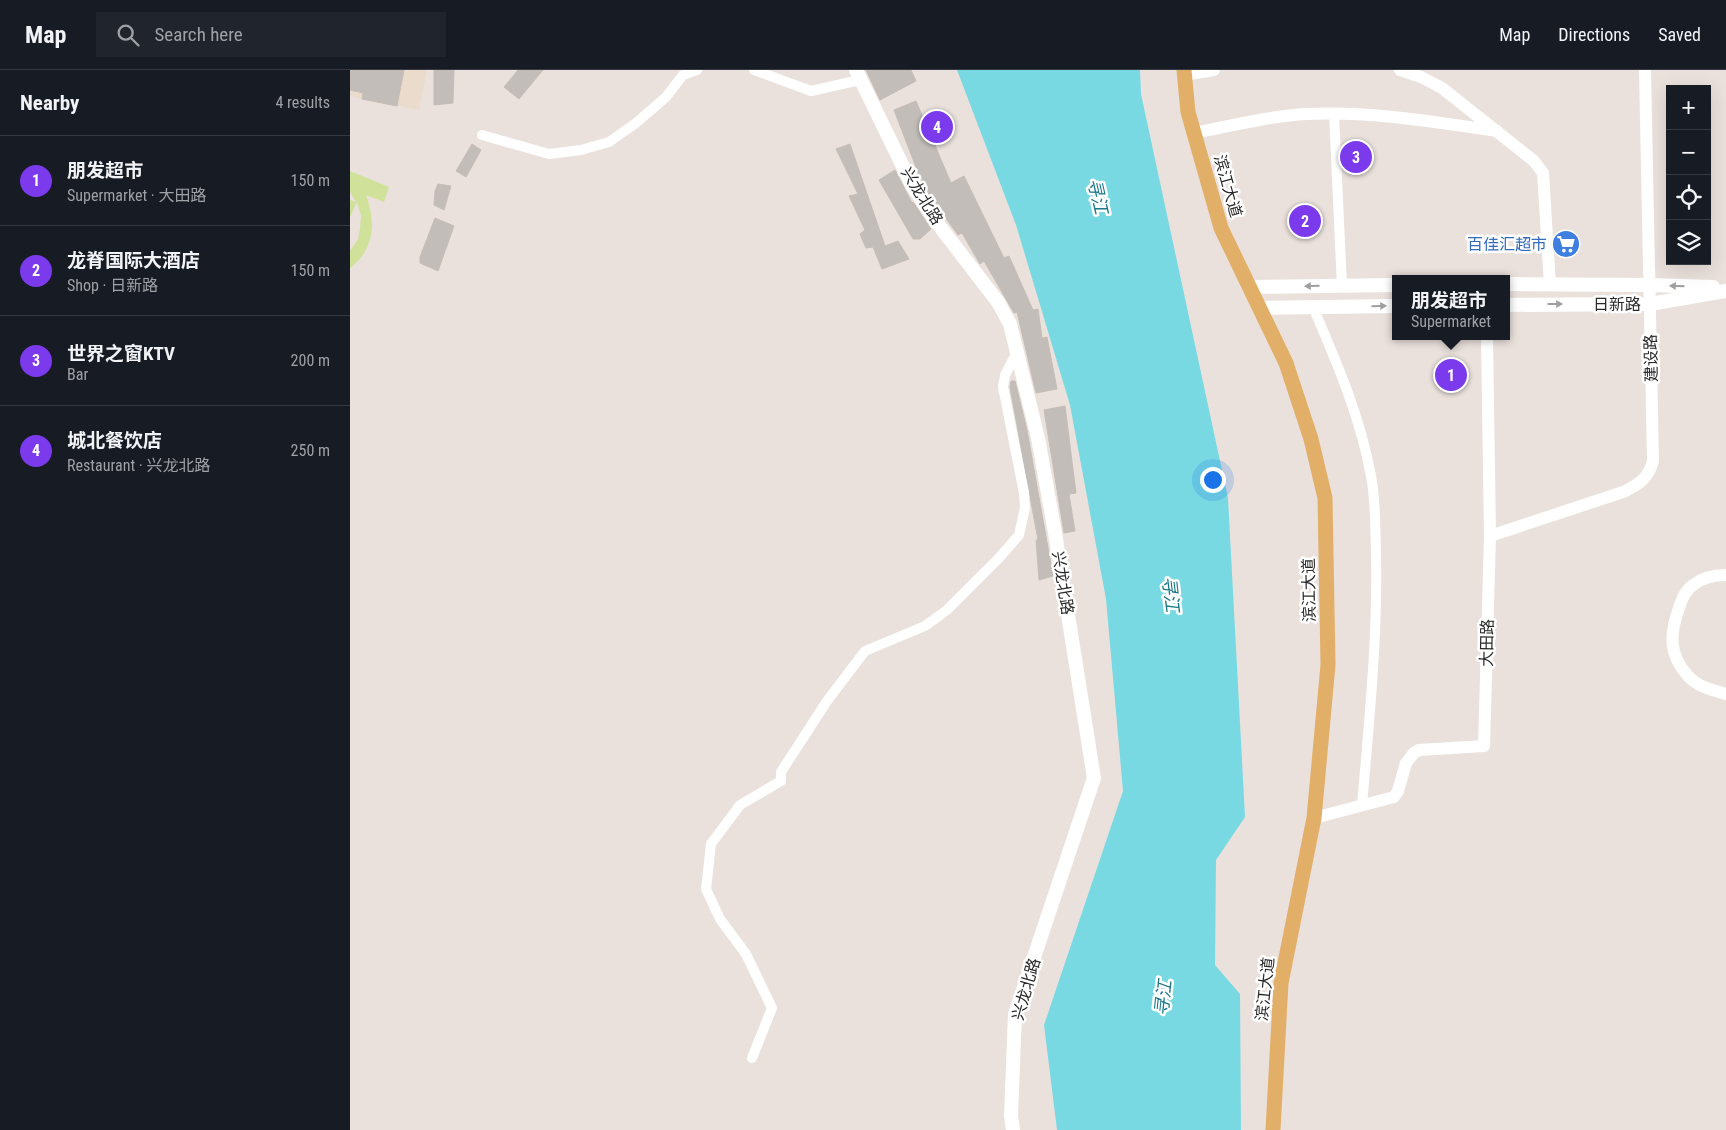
<!DOCTYPE html>
<meta charset="utf-8">
<style>
:root{--surface:#171b24;--page:#20242c;--text:#f1f3f6;--muted:#9ea1a6;--line:#363941;--accent:#7c3aed}
body{margin:0;font-family:"Roboto Condensed","Noto Sans SC",sans-serif;background:var(--page);color:var(--text)}
.controls{position:absolute;right:15px;top:15px;display:grid;overflow:hidden;border-radius:0px;box-shadow:0 5px 20px #0002}
.controls button{width:45px;height:45px;display:grid;place-items:center;padding:0;border:0;border-bottom:1px solid var(--line);background:var(--surface);color:var(--text);font:25px sans-serif}
.you{position:absolute;left:862px;top:409px;width:18px;height:18px;margin:-12px;border:4px solid #fff;border-radius:50%;background:#1a73e8;box-shadow:0 0 0 8px #1a73e833}
.badge{display:grid;place-items:center;width:32px;height:32px;border-radius:50%;background:var(--accent);color:#fff;font-size:16px;font-weight:700}
.pin{position:absolute;translate:-50% -50%;border:2px solid #fff;box-shadow:0 1px 5px #0006}
.popup{position:absolute;left:1042px;top:205px;width:118px;height:65px;box-sizing:border-box;display:grid;place-content:center;border-radius:0px;background:var(--surface);filter:drop-shadow(0 1px 4px #0005);font-size:16px;white-space:nowrap;color:var(--muted)}
.popup b{font-size:19px;color:var(--text)}
.popup::after{content:'';position:absolute;left:50%;top:100%;margin-left:-10px;border:10px solid transparent;border-top-color:var(--surface)}
.list{margin:0;padding:0;list-style:none}
h2{display:flex;justify-content:space-between;align-items:center;height:65px;margin:0;padding:0 20px;font-size:21px}
h2 small{font-size:16px;font-weight:400;color:var(--muted)}
.list li{display:grid;grid-template-columns:32px 1fr auto;gap:15px;align-items:center;box-sizing:border-box;height:90px;padding:0 20px;border-top:1px solid var(--line)}
.list b{display:block;font-size:19px;white-space:nowrap}
.list p{margin:0;font-size:16px;white-space:nowrap;color:var(--muted)}
.list em{font-size:16px;font-style:normal;color:var(--muted)}
.icon{flex:none;width:28px;height:28px;fill:none;stroke:currentColor;stroke-width:2;stroke-linecap:round;stroke-linejoin:round}
.map{position:relative;flex:none;width:1376px;height:1060px;overflow:hidden}
header{display:flex;align-items:center;gap:30px;box-sizing:border-box;height:70px;padding:0 25px;background:var(--surface);border-bottom:1px solid var(--line)}
header strong{font-size:24px}
nav{display:flex;gap:28px;margin-inline-start:auto;font-size:18px}
.search{width:350px;height:45px;background:var(--page);display:flex;align-items:center;gap:12px;box-sizing:border-box;padding:0 18px;border-radius:0px;color:var(--muted);font-size:19px}
main{display:flex}
aside{flex:1;background:var(--surface)}
.map>svg:first-child{display:block}
.education{fill:#eadbcd}
.pitch{fill:#d0e29a}
.water{fill:#79d9e2}
.building{fill:#c2bdb8;stroke:#c5bdb6}
.lines{fill:none;stroke-linecap:round;stroke-linejoin:round}
.minor{stroke:#fff;stroke-width:10}
.tertiary{stroke:#fff;stroke-width:12}
.secondary{stroke:#fff;stroke-width:14}
.primary{stroke:#e2af69;stroke-width:15}
.oneway{fill:#9f9f9f}
.labels{text-anchor:middle;dominant-baseline:central;stroke-width:5;stroke-linejoin:round;paint-order:stroke}
.street-label{font-size:16px;fill:#292929;stroke:#fff}
.shop-label{font-size:16px;fill:#366cbe;stroke:#fff;text-anchor:end}
.water-label{font-size:18px;font-style:italic;fill:#1a798b;stroke:#fff}
</style>
<header>
<strong>Map</strong>
<div class="search"><svg class="icon" aria-label="search" viewBox="0 0 24 24"><circle cx="10" cy="10" r="6"/><path d="M15 15l6 6"/></svg>Search here</div>
<nav><a>Map</a><a>Directions</a><a>Saved</a></nav>
</header>
<main>
<aside>
<h2>Nearby<small>4 results</small></h2>
<ul class="list">
<li><span class="badge">1</span><div><b>朋发超市</b><p>Supermarket · 大田路</p></div><em>150 m</em></li>
<li><span class="badge">2</span><div><b>龙脊国际大酒店</b><p>Shop · 日新路</p></div><em>150 m</em></li>
<li><span class="badge">3</span><div><b>世界之窗KTV</b><p>Bar</p></div><em>200 m</em></li>
<li><span class="badge">4</span><div><b>城北餐饮店</b><p>Restaurant · 兴龙北路</p></div><em>250 m</em></li>
</ul>
</aside>
<div class="map">
<svg width="1376" height="1060" viewBox="0 0 1376 1060">
<rect width="100%" height="100%" fill="#eae1dc"/>
<polygon class="education" points="0,0 77,0 69,40 0,26"/>
<path class="pitch" d="M0,101L39,117L34,132L16,125C26,152 25,179 0,198V181L8,169L10,159L11,146L7,132L0,147V130L6,132L0,122Z"/>
<polygon class="water" points="607,0 790,0 791,24 878,428 895,747 866,790 865,895 890,924 891,1060 707,1060 694,955 773,721 756,529 720,335 666,155"/>
<g class="building">
<polygon points="0,0 54,0 47,36 12,29 13,23 0,20"/>
<polygon points="84,0 104,0 103,33 84,35"/>
<polygon points="168,0 193,0 169,29 154,17"/>
<polygon points="516,0 561,0 566,11 530,30"/>
<polygon points="566,31 601,113 614,106 654,188 659,186 683,240 688,239 692,268 697,267 707,319 686,323 667,242 664,243 634,191 630,194 612,163 608,165 574,118 544,40"/>
<polygon points="122,74 131,80 116,107 106,101"/>
<polygon points="500,74 535,176 548,171 559,189 532,199 523,177 516,178 510,164 515,160 499,126 508,124 486,79"/>
<polygon points="545,100 562,133 563,132 581,159 570,169 563,169 529,110"/>
<polygon points="88,114 101,116 94,140 84,135 85,121"/>
<polygon points="85,148 104,156 88,201 70,193 70,187"/>
<polygon points="661,311 665,311 677,360 700,489 703,506 689,510 686,470 688,470 660,317"/>
<polygon points="715,336 726,423 719,424 725,461 714,463 694,340"/>
</g>
<g class="lines">
<g class="minor">
<polyline points="404,0 461,21 510,10"/>
<polyline points="984,44 992,216"/>
<polyline points="132,65 199,84 231,80 259,72 286,53 316,27 333,5 347,0"/>
<path d="M963,237C987,293 1010,346 1021,406C1026,431 1025,456 1026,482C1028,567 1019,651 1012,736"/>
<polyline points="402,988 422,938 396,884 370,849 356,819 361,774 390,735 431,711 431,702 477,631 515,581 575,556 597,540 649,488 669,465 675,438 674,423 653,317 655,305 667,282"/>
</g>
<g class="tertiary">
<polyline points="1050,0 1071,7 1092,18 1184,91 1193,103 1200,215"/>
<polyline points="834,5 864,0"/>
<path d="M844,63C881,56 919,46 957,44C1021,41 1084,52 1147,61"/>
<path d="M1140,466L1273,422C1288,415 1299,408 1303,391L1295,0"/>
<path d="M1376,505C1365,505 1352,508 1343,515C1335,521 1332,529 1329,538C1320,563 1318,584 1338,606C1348,617 1362,620 1376,624"/>
<polyline points="964,748 1044,727 1048,721 1056,693 1064,683 1069,680 1134,676 1140,466 1137,266"/>
</g>
<g class="secondary">
<polyline points="506,0 562,115 588,154 648,232 660,254 688,368 705,463 744,708 665,944 661,1046 663,1060"/>
<polyline points="1156,214 1299,215 1363,217"/>
<polyline points="900,217 1046,215"/>
<polyline points="1156,235 1300,234 1376,221"/>
<polyline points="910,238 1046,236"/>
</g>
<polyline class="primary" points="834,0 838,42 871,158 936,293 961,369 975,428 978,595 964,748 931,913 923,1060"/>
</g>
<defs><path id="oneway-solid" d="M-6-.8H1V-3.2L6.5 0L1 3.2V.8H-6Z" transform="scale(1.25)"/></defs>
<g class="oneway">
<use href="#oneway-solid" transform="translate(962 216) rotate(179)"/>
<use href="#oneway-solid" transform="translate(1327 216) rotate(-178)"/>
<use href="#oneway-solid" transform="translate(1205 234)"/>
<use href="#oneway-solid" transform="translate(1029 236) rotate(-1)"/>
</g>
<defs>
<symbol id="supermarket-disc" viewBox="-11 -11 22 22"><circle r="9.5" fill="#3f7fe0" stroke="#fff"/><path d="M-6-5.5h2.5l.6 2H6L4.5 2H-2.5L-4.4-4H-6ZM-1.5 3.2a1.3 1.3 0 1 0 .1 0ZM3 3.2a1.3 1.3 0 1 0 .1 0Z" fill="#fff"/></symbol>
</defs>
<g fill-rule="evenodd">
<use href="#supermarket-disc" x="1200" y="158" width="32" height="32"/>
</g>
<g class="labels">
<g class="street-label">
<text transform="translate(878 116) rotate(74)">滨江大道</text>
<text transform="translate(572 126) rotate(58)">兴龙北路</text>
<text x="1267" y="234">日新路</text>
<text transform="translate(1301 288) rotate(-91)">建设路</text>
<text transform="translate(713 513) rotate(81)">兴龙北路</text>
<text transform="translate(959 520) rotate(-91)">滨江大道</text>
<text transform="translate(1137 573) rotate(-89)">大田路</text>
<text transform="translate(676 919) rotate(-74)">兴龙北路</text>
<text transform="translate(915 919) rotate(-84)">滨江大道</text>
</g>
<g class="shop-label">
<text x="1197" y="174">百佳汇超市</text>
</g>
<g class="water-label">
<text transform="translate(748 126) rotate(77)">寻江</text>
<text transform="translate(821 524) rotate(83)">寻江</text>
<text transform="translate(813 928) rotate(-84)">寻江</text>
</g>
</g>
</svg>
<div class="controls">
<button>+</button>
<button>−</button>
<button><svg class="icon" aria-label="locate" viewBox="0 0 24 24"><circle cx="12" cy="12" r="6"/><path d="M12 2v4M12 18v4M2 12h4M18 12h4"/></svg></button>
<button><svg class="icon" aria-label="layers" viewBox="0 0 24 24"><path d="M12 4l9 5-9 5-9-5zM3 14l9 5 9-5"/></svg></button>
</div>
<div class="you"></div>
<div class="pin badge" style="left:1101px;top:305px">1</div>
<div class="popup"><b>朋发超市</b>Supermarket</div>
<div class="pin badge" style="left:955px;top:151px">2</div>
<div class="pin badge" style="left:1006px;top:87px">3</div>
<div class="pin badge" style="left:587px;top:57px">4</div>
</div>
</main>
